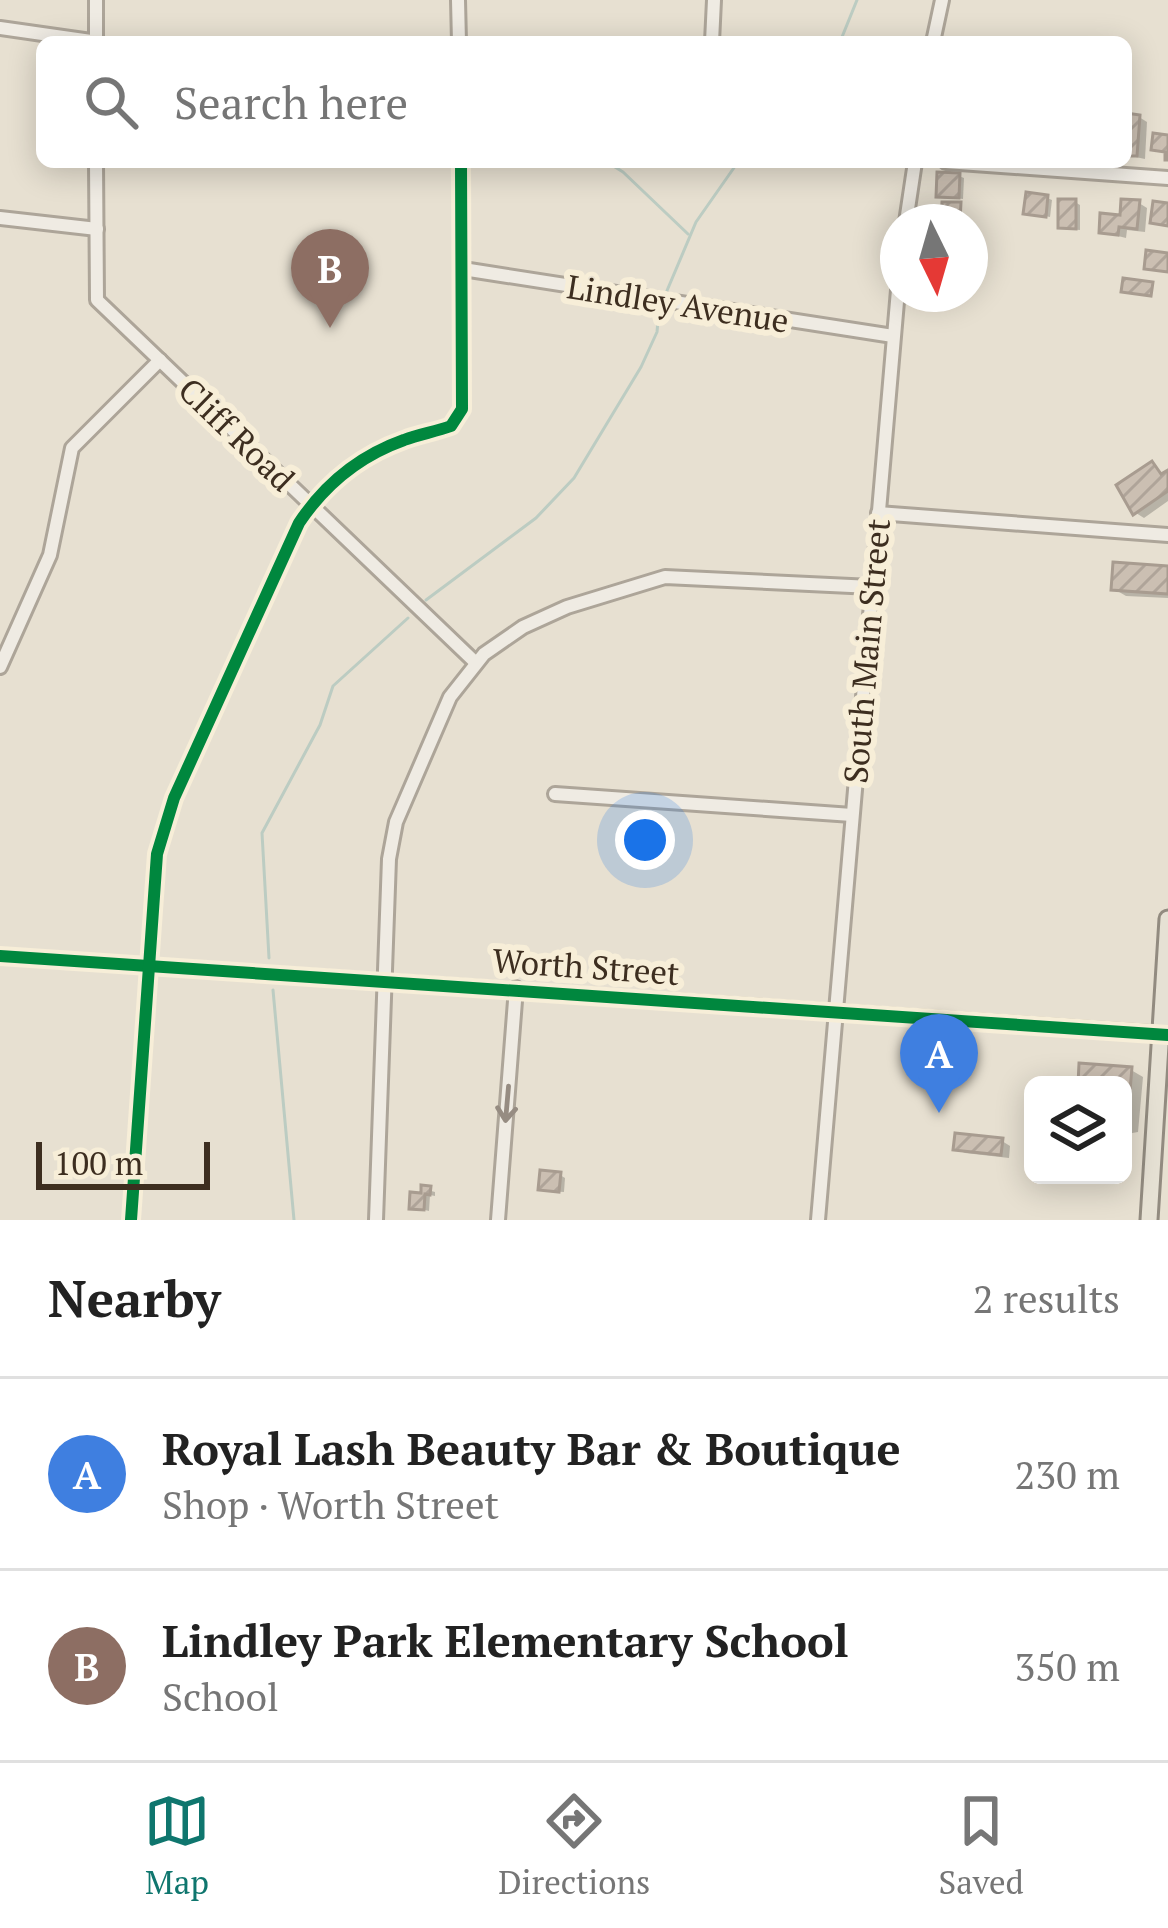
<!DOCTYPE html>
<meta charset="utf-8">
<style>
:root{--surface:#fff;--page:#f2f2f2;--text:#222;--muted:#767676;--line:#e0e0e0;--accent:#0f766e}
body{margin:0;font-family:"PT Serif",serif;background:var(--page);color:var(--text)}
.controls{position:absolute;right:36px;bottom:36px;display:grid;overflow:hidden;border-radius:18px;box-shadow:0 6px 30px #0003}
.controls button{width:108px;height:108px;display:grid;place-items:center;padding:0;border:0;border-bottom:3px solid var(--line);background:var(--surface);color:var(--text);font:60px sans-serif}
.compass{position:absolute;left:880px;top:204px;width:108px;height:108px;border-radius:50%;background:var(--surface);box-shadow:0 6px 30px #0003;rotate:175deg}
.scale{position:absolute;left:36px;bottom:30px;width:174px;box-sizing:border-box;padding-left:12px;border:6px solid #3d2e20;border-top:0;font-size:33px;line-height:42px;white-space:nowrap;color:#3d2e20;-webkit-text-stroke:9px #f7eed8;paint-order:stroke}
.you{position:absolute;left:645px;top:840px;width:42px;height:42px;margin:-30px;border:9px solid #fff;border-radius:50%;background:#1a73e8;box-shadow:0 0 0 18px #1a73e833}
.badge{display:grid;place-items:center;width:78px;height:78px;border-radius:50%;background:var(--accent);color:#fff;font-size:39px;font-weight:700}
.pin{position:absolute;translate:-50% -99px;filter:drop-shadow(0 3px 6px #0008)}
.pin::after{content:'';position:absolute;top:63px;width:42px;height:36px;background:inherit;clip-path:polygon(0 0,100% 0,50% 100%)}
.list{margin:0;padding:0;list-style:none}
h2{display:flex;justify-content:space-between;align-items:center;height:156px;margin:0;padding:0 48px;font-size:51px}
h2 small{font-size:39px;font-weight:400;color:var(--muted)}
.list li{display:grid;grid-template-columns:78px 1fr auto;gap:36px;align-items:center;box-sizing:border-box;height:192px;padding:0 48px;border-top:3px solid var(--line)}
.list b{display:block;font-size:45px;white-space:nowrap}
.list p{margin:0;font-size:39px;white-space:nowrap;color:var(--muted)}
.list em{font-size:39px;font-style:normal;color:var(--muted)}
.icon{flex:none;width:66px;height:66px;fill:none;stroke:currentColor;stroke-width:2;stroke-linecap:round;stroke-linejoin:round}
.map{position:relative;flex:none;width:1168px;height:1220px;overflow:hidden}
.search{position:absolute;background:var(--surface);box-shadow:0 6px 30px #0003;left:36px;right:36px;top:36px;height:132px;display:flex;align-items:center;gap:30px;box-sizing:border-box;padding:0 42px;border-radius:18px;color:var(--muted);font-size:45px}
.sheet{height:540px;background:var(--surface)}
nav{display:flex;justify-content:space-around;align-items:center;box-sizing:border-box;height:168px;border-top:3px solid var(--line);background:var(--surface);font-size:33px;color:var(--muted)}
nav a{display:grid;justify-items:center;gap:6px}
nav .on{color:var(--accent)}
.map>svg:first-child{display:block}
.shadow{fill:#0003}
.lines{fill:none;stroke-linecap:round;stroke-linejoin:round}
.stream{stroke:#bcccc2;stroke-width:3}
.building{fill:url(#building-hatch);stroke:#a89c90;stroke-width:3}
.minor-casing{stroke:#ada599;stroke-width:18}
.major-casing{stroke:#928b80;stroke-width:21}
.minor{stroke:#efebe3;stroke-width:12}
.major{stroke:#e6e1d4;stroke-width:15}
.cycleway-casing{stroke:#f7eed8;stroke-width:20}
.cycleway{stroke:#00873e;stroke-width:12}
.oneway{stroke:#968c82}
.labels{text-anchor:middle;dominant-baseline:central;stroke-width:12;stroke-linejoin:round;paint-order:stroke}
.street-label{font-size:33px;fill:#3d2e20;stroke:#f7eed8}
</style>
<div class="map">
<svg width="1168" height="1220" viewBox="0 0 1168 1220">
<defs>
<pattern id="building-hatch" width="6" height="6" patternUnits="userSpaceOnUse" patternTransform="scale(3)"><rect width="6" height="6" fill="#cbbfb2"/><path d="M-1 1l2-2M0 6l6-6M5 7l2-2" fill="none" stroke="#afa499"/></pattern>
</defs>
<rect width="100%" height="100%" fill="#e7e0d1"/>
<g class="shadow">
<polygon points="1139,117 1147,122 1145,159 1126,155"/>
<polygon points="959,176 964,178 963,199 939,196"/>
<polygon points="1047,198 1052,200 1050,217 1026,212"/>
<polygon points="1075,202 1080,205 1080,230 1066,229 1061,227"/>
<polygon points="1139,203 1147,208 1145,232 1127,230 1126,238 1102,232"/>
<polygon points="1152,464 1164,475 1168,473 1168,501 1144,518 1136,513"/>
<polygon points="1168,569 1168,598 1126,596 1114,589"/>
<polygon points="1131,1070 1143,1077 1138,1132 1127,1134 1123,1166 1123,1085"/>
<polygon points="1002,1141 1010,1146 1009,1158 965,1153 957,1149"/>
<polygon points="560,1175 565,1178 564,1192 546,1191"/>
<polygon points="424,1189 435,1192 435,1196 430,1195 429,1211 412,1207 424,1196"/>
</g>
<g class="lines">
<g class="stream">
<polyline points="840,42 857,0"/>
<polyline points="607,162 623,172 688,234"/>
<polyline points="666,293 696,222 738,162"/>
<polyline points="426,600 536,518 574,478 641,367 657,332 659,310"/>
<polyline points="269,958 262,833 320,725 333,686 408,618"/>
<polyline points="273,990 294,1220"/>
</g>
</g>
<g class="building">
<polygon points="1126,113 1140,115 1137,156 1126,156"/>
<polygon points="1153,133 1168,135 1168,160 1165,160 1165,152 1151,150"/>
<polygon points="937,172 960,173 959,198 936,197"/>
<polygon points="1026,192 1048,195 1046,217 1023,214"/>
<polygon points="1058,199 1076,199 1076,229 1058,228"/>
<polygon points="1121,199 1140,200 1137,229 1119,227 1118,235 1099,233 1100,213 1120,215"/>
<polygon points="1153,201 1168,203 1168,226 1150,223"/>
<polygon points="942,202 961,202 960,222 941,222"/>
<polygon points="1146,250 1168,253 1168,272 1144,269"/>
<polygon points="1123,278 1153,282 1151,296 1121,292"/>
<polygon points="1152,461 1161,474 1168,470 1168,491 1133,515 1116,485"/>
<polygon points="1113,562 1168,566 1168,594 1111,590"/>
<polygon points="1079,1063 1132,1067 1127,1127 1123,1127 1123,1085 1078,1085"/>
<polygon points="955,1133 1003,1138 1001,1155 953,1150"/>
<polygon points="540,1170 561,1172 559,1192 538,1190"/>
<polygon points="421,1185 431,1186 430,1195 425,1194 424,1210 409,1209 410,1192 421,1193"/>
</g>
<g class="lines">
<defs>
<g id="minor">
<polyline points="96,0 96,42"/>
<polyline points="458,0 459,42"/>
<polyline points="0,28 98,42"/>
<polyline points="712,42 714,0"/>
<polyline points="933,42 942,0"/>
<polyline points="96,162 97,300 476,663"/>
<polyline points="946,162 1168,178"/>
<polyline points="0,218 97,229"/>
<polyline points="906,222 915,162"/>
<polyline points="463,269 893,336"/>
<polyline points="878,513 1168,535"/>
<polyline points="0,667 50,555 72,448 160,360"/>
<polyline points="555,794 852,815"/>
<polyline points="0,956 1166,1034"/>
<path d="M131,1220L157,854L174,798L299,523C325,484 359,456 404,440C419,434 435,432 451,426L462,409L461,162"/>
<polyline points="376,1220 389,859 396,822 450,697 484,654 523,627 567,607 665,577 872,587"/>
<polyline points="498,1220 516,988"/>
<polyline points="818,1220 898,290"/>
</g>
<polyline id="major" points="1149,1220 1168,919"/>
</defs>
<use href="#minor" class="minor-casing"/>
<use href="#major" class="major-casing"/>
<use href="#minor" class="minor"/>
<use href="#major" class="major"/>
<defs>
<g id="cycleway">
<polyline points="0,956 1168,1035"/>
<path d="M131,1220L157,854L174,798L299,523C325,484 359,456 404,440C419,434 435,432 451,426L462,409L461,162"/>
</g>
</defs>
<use href="#cycleway" class="cycleway-casing"/>
<use href="#cycleway" class="cycleway"/>
</g>
<defs><path id="oneway-shaft" d="M-6 0H5M1.5-3L5.5 0L1.5 3" fill="none" stroke-width="1.6" stroke-linecap="round" stroke-linejoin="round" transform="scale(3)"/></defs>
<use class="oneway" href="#oneway-shaft" transform="translate(507 1104) rotate(95)"/>
<g class="labels">
<g class="street-label">
<text transform="translate(678 303) rotate(9)">Lindley Avenue</text>
<text transform="translate(237 434) rotate(44)">Cliff Road</text>
<text transform="translate(866 651) rotate(-85)">South Main Street</text>
<text transform="translate(586 966) rotate(4)">Worth Street</text>
</g>
</g>
</svg>
<div class="controls">
<button><svg class="icon" aria-label="layers" viewBox="0 0 24 24"><path d="M12 4l9 5-9 5-9-5zM3 14l9 5 9-5"/></svg></button>
</div>
<svg class="compass" viewBox="-18 -18 36 36"><path d="M0-13l5 13h-10z" fill="#e53935"/><path d="M0 13l5-13h-10z" fill="#767676"/></svg>
<div class="scale">100 m</div>
<div class="you"></div>
<div class="pin badge" style="left:939px;top:1113px;background:#3f7fe0">A</div>
<div class="pin badge" style="left:330px;top:328px;background:#8d6e63">B</div>
<div class="search"><svg class="icon" aria-label="search" viewBox="0 0 24 24"><circle cx="10" cy="10" r="6"/><path d="M15 15l6 6"/></svg>Search here</div>
</div>
<section class="sheet">
<h2>Nearby<small>2 results</small></h2>
<ul class="list">
<li><span class="badge" style="background:#3f7fe0">A</span><div><b>Royal Lash Beauty Bar &amp; Boutique</b><p>Shop · Worth Street</p></div><em>230 m</em></li>
<li><span class="badge" style="background:#8d6e63">B</span><div><b>Lindley Park Elementary School</b><p>School</p></div><em>350 m</em></li>
</ul>
</section>
<nav>
<a class="on"><svg class="icon" aria-label="map" viewBox="0 0 24 24"><path d="M3 6l6-2 6 2 6-2v14l-6 2-6-2-6 2zM9 4v14M15 6v14"/></svg>Map</a>
<a><svg class="icon" aria-label="directions" viewBox="0 0 24 24"><path d="M12 3l9 9-9 9-9-9zM9 14v-3h6M13 9l2 2-2 2"/></svg>Directions</a>
<a><svg class="icon" aria-label="saved" viewBox="0 0 24 24"><path d="M7 4h10v16l-5-4-5 4z"/></svg>Saved</a>
</nav>
